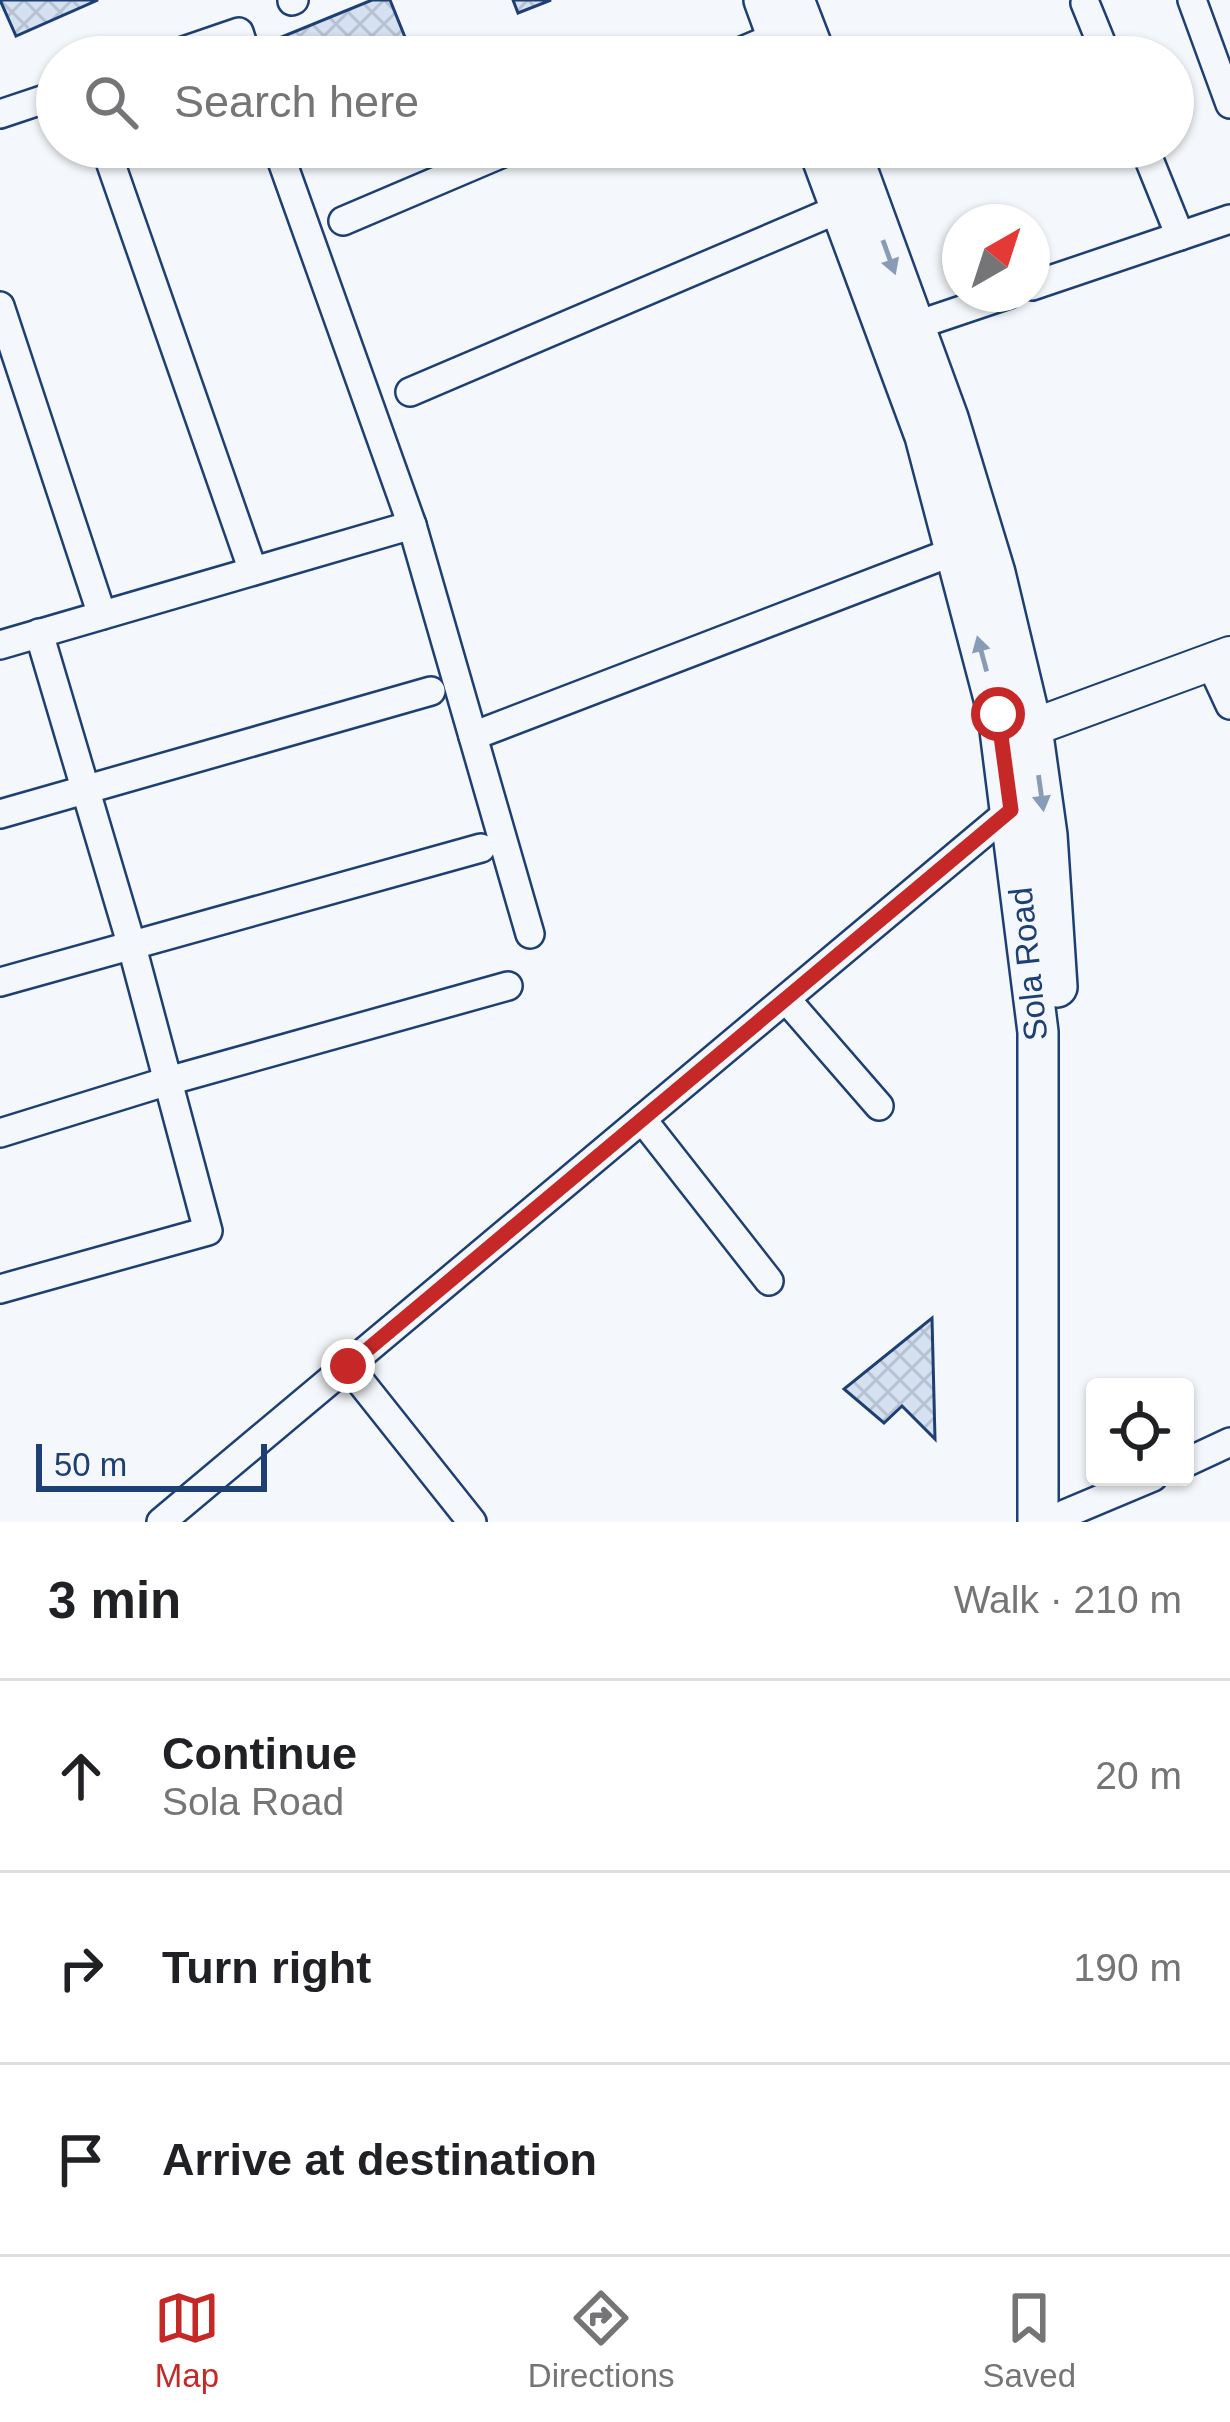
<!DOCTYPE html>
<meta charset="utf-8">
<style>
:root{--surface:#fff;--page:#f6f6f6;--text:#202124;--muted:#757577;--line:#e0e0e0;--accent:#c62828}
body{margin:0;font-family:Helvetica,sans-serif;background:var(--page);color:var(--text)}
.controls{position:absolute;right:36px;bottom:36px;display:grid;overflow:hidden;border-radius:12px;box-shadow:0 3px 9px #0004}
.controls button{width:108px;height:108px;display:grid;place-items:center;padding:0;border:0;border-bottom:3px solid var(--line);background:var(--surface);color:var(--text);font:60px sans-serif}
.compass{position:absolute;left:942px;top:204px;width:108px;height:108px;border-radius:50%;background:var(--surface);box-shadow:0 3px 9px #0004;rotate:39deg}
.scale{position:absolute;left:36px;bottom:30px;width:231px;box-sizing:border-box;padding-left:12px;border:6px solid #1d3f73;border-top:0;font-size:33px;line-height:42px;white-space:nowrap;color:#1d3f73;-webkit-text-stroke:9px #f4f7fb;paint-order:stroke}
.stop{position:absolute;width:36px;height:36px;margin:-27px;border:9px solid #c62828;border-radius:50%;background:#fff}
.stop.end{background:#c62828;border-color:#fff;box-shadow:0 3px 12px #0008}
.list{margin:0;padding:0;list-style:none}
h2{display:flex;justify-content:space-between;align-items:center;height:156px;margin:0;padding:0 48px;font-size:51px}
h2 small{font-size:39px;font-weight:400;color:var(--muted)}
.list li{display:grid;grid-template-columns:78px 1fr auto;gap:36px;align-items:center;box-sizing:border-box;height:192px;padding:0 48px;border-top:3px solid var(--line)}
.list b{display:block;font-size:45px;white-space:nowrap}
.list p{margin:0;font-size:39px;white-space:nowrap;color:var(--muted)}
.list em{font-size:39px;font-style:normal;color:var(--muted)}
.icon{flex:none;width:66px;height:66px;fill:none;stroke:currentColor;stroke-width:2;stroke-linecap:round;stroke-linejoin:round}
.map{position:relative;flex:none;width:1230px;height:1522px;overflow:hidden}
.search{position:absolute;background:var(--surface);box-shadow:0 3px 9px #0004;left:36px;right:36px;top:36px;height:132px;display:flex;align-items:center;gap:30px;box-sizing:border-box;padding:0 42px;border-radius:66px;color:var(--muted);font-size:45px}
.sheet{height:732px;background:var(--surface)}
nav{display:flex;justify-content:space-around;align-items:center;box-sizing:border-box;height:168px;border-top:3px solid var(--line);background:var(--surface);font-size:33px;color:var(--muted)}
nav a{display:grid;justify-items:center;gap:6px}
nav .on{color:var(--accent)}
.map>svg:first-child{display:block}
.building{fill:url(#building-cross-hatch);stroke:#1d3f73;stroke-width:3}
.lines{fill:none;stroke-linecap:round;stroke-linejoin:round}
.minor-casing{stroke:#1d3f73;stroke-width:32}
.tertiary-casing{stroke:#1d3f73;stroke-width:40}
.secondary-casing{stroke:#1d3f73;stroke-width:44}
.minor{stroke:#f4f7fb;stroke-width:27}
.tertiary{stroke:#f4f7fb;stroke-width:36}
.secondary{stroke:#f4f7fb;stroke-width:39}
.oneway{fill:#889bb7}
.route{stroke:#c62828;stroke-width:15}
.labels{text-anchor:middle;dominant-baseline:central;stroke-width:9;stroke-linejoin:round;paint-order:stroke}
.street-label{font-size:33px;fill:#1d3f73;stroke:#f4f7fb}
</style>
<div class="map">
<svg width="1230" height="1522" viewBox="0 0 1230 1522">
<defs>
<pattern id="building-cross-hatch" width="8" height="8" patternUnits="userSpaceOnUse" patternTransform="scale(3)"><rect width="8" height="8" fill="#d5e0f0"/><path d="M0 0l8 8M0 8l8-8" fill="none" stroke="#b6c1d1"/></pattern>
</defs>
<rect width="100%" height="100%" fill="#f4f7fb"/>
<g class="building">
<polygon points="0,0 98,0 16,36"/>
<polygon points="372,0 390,0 413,57 262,57 257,47"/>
<polygon points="513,0 551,0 518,13"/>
<polygon points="932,1318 935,1439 902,1406 884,1423 844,1389"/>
</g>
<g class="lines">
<defs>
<g id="minor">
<polyline points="1192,0 1230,104"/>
<polyline points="292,1 294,0"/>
<polyline points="1085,3 1107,57"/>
<polyline points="166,57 239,32 247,57"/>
<polyline points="728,57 777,36"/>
<polyline points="0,114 57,95"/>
<polyline points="105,147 253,571"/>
<polyline points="277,147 412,525 530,934"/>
<polyline points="1144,147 1180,236 1230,219"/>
<polyline points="343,221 517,147"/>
<polyline points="1032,286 1180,236"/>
<polyline points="0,306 102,615"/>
<polyline points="914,326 1009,294"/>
<polyline points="410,392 841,208"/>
<polyline points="0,645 412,525"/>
<polyline points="1210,662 1230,705"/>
<polyline points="473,736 955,551"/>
<polyline points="0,814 431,691"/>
<polyline points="0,982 481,848"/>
<polyline points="786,999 879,1106"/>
<polyline points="642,1119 769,1281"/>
<polyline points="0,1133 168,1081 508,986"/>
<polyline points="0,1289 208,1231 131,943 39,633"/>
<polyline points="348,1366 472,1522"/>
<polyline points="1185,1463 1230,1442"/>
<polyline points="1065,1514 1153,1477"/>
<polyline points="161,1522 1011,810"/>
</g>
<polyline id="tertiary" points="1004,738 1230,655"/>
<g id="secondary">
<polyline points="764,0 785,57"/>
<polyline points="794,0 816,57"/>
<polyline points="818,147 925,436 998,714 1038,1032 1038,1522"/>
<polyline points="849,147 948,418 995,573 1032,728 1047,835 1057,987"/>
</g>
</defs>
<use href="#minor" class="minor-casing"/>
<use href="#tertiary" class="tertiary-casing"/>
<use href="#secondary" class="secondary-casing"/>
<use href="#minor" class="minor"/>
<use href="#tertiary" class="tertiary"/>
<use href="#secondary" class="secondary"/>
</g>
<defs><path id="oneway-solid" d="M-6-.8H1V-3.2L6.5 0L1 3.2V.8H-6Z" transform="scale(3)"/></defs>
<g class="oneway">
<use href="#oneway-solid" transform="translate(889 257) rotate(70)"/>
<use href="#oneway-solid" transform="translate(982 654) rotate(-105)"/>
<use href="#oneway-solid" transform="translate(1041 793) rotate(82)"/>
</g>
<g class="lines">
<polyline class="route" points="348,1366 1011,810 998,714"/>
</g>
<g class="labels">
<g class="street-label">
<text transform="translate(1028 964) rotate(-96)">Sola Road</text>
</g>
</g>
</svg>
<div class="controls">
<button><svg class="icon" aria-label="locate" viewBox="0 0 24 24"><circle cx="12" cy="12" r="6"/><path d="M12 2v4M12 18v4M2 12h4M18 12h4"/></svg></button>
</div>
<svg class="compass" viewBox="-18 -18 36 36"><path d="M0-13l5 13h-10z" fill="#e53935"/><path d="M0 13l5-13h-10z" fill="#757577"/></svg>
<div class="scale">50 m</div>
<div class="stop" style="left:998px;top:714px"></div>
<div class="stop end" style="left:348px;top:1366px"></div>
<div class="search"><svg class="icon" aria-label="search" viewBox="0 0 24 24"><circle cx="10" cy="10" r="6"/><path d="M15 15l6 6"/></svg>Search here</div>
</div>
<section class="sheet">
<h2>3 min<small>Walk · 210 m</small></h2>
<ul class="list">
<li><svg class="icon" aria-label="ahead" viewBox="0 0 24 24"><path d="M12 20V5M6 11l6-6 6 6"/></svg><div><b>Continue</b><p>Sola Road</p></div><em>20 m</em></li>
<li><svg class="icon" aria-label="right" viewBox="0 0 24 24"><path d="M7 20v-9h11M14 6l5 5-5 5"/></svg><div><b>Turn right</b></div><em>190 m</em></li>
<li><svg class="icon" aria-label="arrive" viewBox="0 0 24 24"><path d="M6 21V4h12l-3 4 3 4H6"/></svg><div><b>Arrive at destination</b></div></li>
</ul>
</section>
<nav>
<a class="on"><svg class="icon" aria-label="map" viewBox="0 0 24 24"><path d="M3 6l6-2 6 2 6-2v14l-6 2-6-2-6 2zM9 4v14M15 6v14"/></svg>Map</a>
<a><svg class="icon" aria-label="directions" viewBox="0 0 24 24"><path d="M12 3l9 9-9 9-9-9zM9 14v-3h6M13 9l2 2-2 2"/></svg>Directions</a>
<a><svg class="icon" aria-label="saved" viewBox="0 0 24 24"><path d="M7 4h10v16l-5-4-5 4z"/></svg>Saved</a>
</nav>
